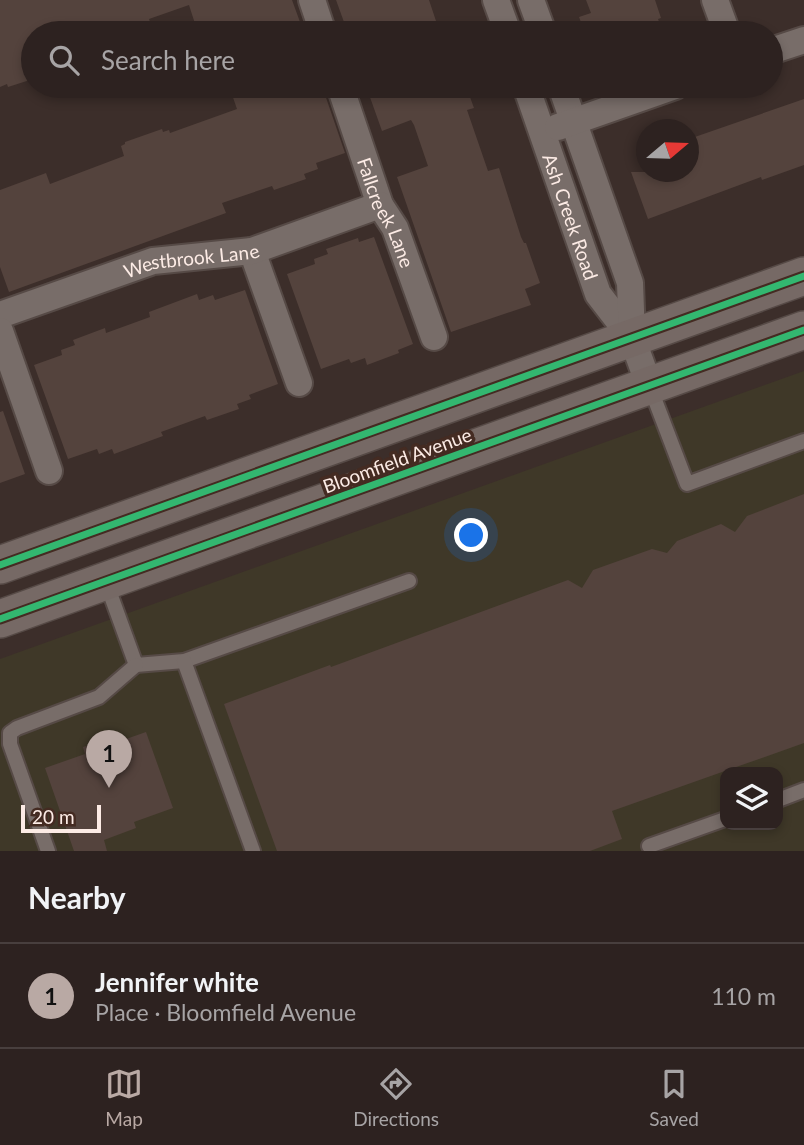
<!DOCTYPE html>
<meta charset="utf-8">
<style>
:root{--surface:#2d2220;--page:#392f2d;--text:#f1f3f6;--muted:#a7a4a5;--line:#483f3e;--accent:#b9a9a4}
body{margin:0;font-family:Lato,sans-serif;background:var(--page);color:var(--text)}
.controls{position:absolute;right:21px;bottom:21px;display:grid;overflow:hidden;border-radius:14px;box-shadow:0 4px 10px #0003}
.controls button{width:63px;height:63px;display:grid;place-items:center;padding:0;border:0;border-bottom:2px solid var(--line);background:var(--surface);color:var(--text);font:35px sans-serif}
.compass{position:absolute;left:636px;top:119px;width:63px;height:63px;border-radius:50%;background:var(--surface);box-shadow:0 4px 10px #0003;rotate:71deg}
.scale{position:absolute;left:21px;bottom:18px;width:80px;box-sizing:border-box;padding-left:7px;border:4px solid #fcebe5;border-top:0;font-size:19px;line-height:24px;white-space:nowrap;color:#fcebe5;-webkit-text-stroke:5px #442b22;paint-order:stroke}
.you{position:absolute;left:472px;top:536px;width:24px;height:24px;margin:-18px;border:5px solid #fff;border-radius:50%;background:#1a73e8;box-shadow:0 0 0 10px #1a73e833}
.badge{display:grid;place-items:center;width:46px;height:46px;border-radius:50%;background:var(--accent);color:#111;font-size:23px;font-weight:700}
.pin{position:absolute;translate:-50% -58px;filter:drop-shadow(0 2px 4px #0008)}
.pin::after{content:'';position:absolute;top:37px;width:24px;height:21px;background:inherit;clip-path:polygon(0 0,100% 0,50% 100%)}
.list{margin:0;padding:0;list-style:none}
h2{display:flex;justify-content:space-between;align-items:center;height:91px;margin:0;padding:0 28px;font-size:30px}
h2 small{font-size:23px;font-weight:400;color:var(--muted)}
.list li{display:grid;grid-template-columns:46px 1fr auto;gap:21px;align-items:center;box-sizing:border-box;height:105px;padding:0 28px;border-top:2px solid var(--line)}
.list b{display:block;font-size:26px;white-space:nowrap}
.list p{margin:0;font-size:23px;white-space:nowrap;color:var(--muted)}
.list em{font-size:23px;font-style:normal;color:var(--muted)}
.icon{flex:none;width:38px;height:38px;fill:none;stroke:currentColor;stroke-width:2;stroke-linecap:round;stroke-linejoin:round}
.map{position:relative;flex:none;width:804px;height:851px;overflow:hidden}
.search{position:absolute;background:var(--surface);box-shadow:0 4px 10px #0003;left:21px;right:21px;top:21px;height:77px;display:flex;align-items:center;gap:18px;box-sizing:border-box;padding:0 24px;border-radius:38px;color:var(--muted);font-size:26px}
.sheet{height:196px;background:var(--surface)}
nav{display:flex;justify-content:space-around;align-items:center;box-sizing:border-box;height:98px;border-top:2px solid var(--line);background:var(--surface);font-size:19px;color:var(--muted)}
nav a{display:grid;justify-items:center;gap:4px}
nav .on{color:var(--accent)}
.map>svg:first-child{display:block}
.industrial{fill:#3f3828;fill-rule:evenodd}
.building{fill:#54433d}
.lines{fill:none;stroke-linecap:round;stroke-linejoin:round}
.lane-casing{stroke:#564a46;stroke-width:18}
.street-casing{stroke:#564a46;stroke-width:30}
.secondary-casing{stroke:#564a46;stroke-width:40}
.lane{stroke:#786d69;stroke-width:14}
.street{stroke:#786d69;stroke-width:26}
.secondary{stroke:#766965;stroke-width:37}
.cycleway-casing{stroke:#442b22;stroke-width:11}
.cycleway{stroke:#33b770;stroke-width:7}
.labels{text-anchor:middle;dominant-baseline:central;stroke-width:7;stroke-linejoin:round;paint-order:stroke}
.street-label{font-size:19px;fill:#fcebe5;stroke:#442b22}
</style>
<div class="map">
<svg width="804" height="851" viewBox="0 0 804 851">
<rect width="100%" height="100%" fill="#3c2e2a"/>
<path class="industrial" d="M804,371V851H0V659ZM725,772H778V825H725Z"/>
<g class="building">
<polygon points="0,0 292,0 304,33 198,33 189,5 149,19 154,33 33,33 33,79 8,87 7,84 0,87"/>
<polygon points="336,0 429,0 440,33 348,33"/>
<polygon points="586,0 655,0 661,18 658,19 661,27 657,28 659,33 585,33 579,17 591,13"/>
<polygon points="229,86 322,86 345,153 316,163 318,169 304,174 306,179 274,190 272,186 222,203 226,213 9,292 0,267 0,190 46,173 50,184 124,156 121,146 125,144 125,142 162,129 163,132 169,130 170,133 237,109"/>
<polygon points="366,86 466,86 474,108 467,110 488,171 499,168 521,237 524,243 526,243 540,283 525,289 531,305 451,332 397,177 428,166 414,125 411,120 382,131"/>
<polygon points="804,99 804,165 762,180 761,177 648,219 631,172 689,172 689,139"/>
<polygon points="374,237 413,344 398,350 399,353 367,365 365,358 351,363 349,359 321,369 287,274 315,264 314,259 328,254 326,249 358,238 359,242"/>
<polygon points="245,290 278,384 249,395 251,399 237,404 239,409 207,420 205,416 161,432 163,436 114,454 112,449 99,454 97,449 68,459 34,365 62,355 61,350 75,345 73,340 105,328 106,333 150,317 149,312 197,294 199,300 213,295 215,300"/>
<polygon points="3,411 25,474 0,483 0,412"/>
<polygon points="804,494 804,743 612,811 622,839 590,851 277,851 224,704 330,665 331,667 568,580 582,588 593,570 652,549 667,553 677,541 721,524 735,532 747,516"/>
<polygon points="146,732 173,808 134,822 136,828 104,840 107,851 74,851 45,768 85,754 83,747 104,740 106,746"/>
</g>
<g class="lines">
<defs>
<g id="lane">
<polyline points="650,387 687,484 804,441"/>
<polyline points="106,582 136,665 184,661 409,581"/>
<polyline points="184,661 253,851"/>
<polyline points="778,800 804,790"/>
<polyline points="649,846 725,819"/>
<polyline points="48,851 10,744 10,733 17,728 99,697 136,665"/>
</g>
<g id="street">
<polyline points="312,0 323,33"/>
<polyline points="496,0 508,33"/>
<polyline points="531,0 543,33"/>
<polyline points="715,0 727,33"/>
<polyline points="771,51 804,40"/>
<path id="s1" d="M340,86L380,205L395,228L434,337"/>
<path id="s2" d="M526,86L598,294L632,338"/>
<polyline points="561,86 630,283 632,338 649,385"/>
<polyline points="558,127 675,86"/>
<polyline points="252,251 299,383"/>
<path id="s3" d="M0,315L153,261L252,251L380,205"/>
<polyline points="0,331 49,471"/>
</g>
<g id="secondary">
<polyline points="0,565 804,276"/>
<polyline points="0,619 804,330"/>
</g>
</defs>
<use href="#lane" class="lane-casing"/>
<use href="#street" class="street-casing"/>
<use href="#secondary" class="secondary-casing"/>
<use href="#lane" class="lane"/>
<use href="#street" class="street"/>
<use href="#secondary" class="secondary"/>
<defs>
<g id="cycleway">
<polyline points="0,565 804,276"/>
<polyline points="0,619 804,330"/>
</g>
</defs>
<use href="#cycleway" class="cycleway-casing"/>
<use href="#cycleway" class="cycleway"/>
</g>
<g class="labels">
<g class="street-label">
<text stroke="none"><textPath href="#s1" startOffset="135">Fallcreek Lane</textPath></text>
<text stroke="none"><textPath href="#s2" startOffset="138">Ash Creek Road</textPath></text>
<text stroke="none"><textPath href="#s3" startOffset="200">Westbrook Lane</textPath></text>
<text transform="translate(397 460) rotate(-20)">Bloomfield Avenue</text>
</g>
</g>
</svg>
<div class="controls">
<button><svg class="icon" aria-label="layers" viewBox="0 0 24 24"><path d="M12 4l9 5-9 5-9-5zM3 14l9 5 9-5"/></svg></button>
</div>
<svg class="compass" viewBox="-18 -18 36 36"><path d="M0-13l5 13h-10z" fill="#e53935"/><path d="M0 13l5-13h-10z" fill="#a7a4a5"/></svg>
<div class="scale">20 m</div>
<div class="you"></div>
<div class="pin badge" style="left:109px;top:788px">1</div>
<div class="search"><svg class="icon" aria-label="search" viewBox="0 0 24 24"><circle cx="10" cy="10" r="6"/><path d="M15 15l6 6"/></svg>Search here</div>
</div>
<section class="sheet">
<h2>Nearby<small></small></h2>
<ul class="list">
<li><span class="badge">1</span><div><b>Jennifer white</b><p>Place · Bloomfield Avenue</p></div><em>110 m</em></li>
</ul>
</section>
<nav>
<a class="on"><svg class="icon" aria-label="map" viewBox="0 0 24 24"><path d="M3 6l6-2 6 2 6-2v14l-6 2-6-2-6 2zM9 4v14M15 6v14"/></svg>Map</a>
<a><svg class="icon" aria-label="directions" viewBox="0 0 24 24"><path d="M12 3l9 9-9 9-9-9zM9 14v-3h6M13 9l2 2-2 2"/></svg>Directions</a>
<a><svg class="icon" aria-label="saved" viewBox="0 0 24 24"><path d="M7 4h10v16l-5-4-5 4z"/></svg>Saved</a>
</nav>
